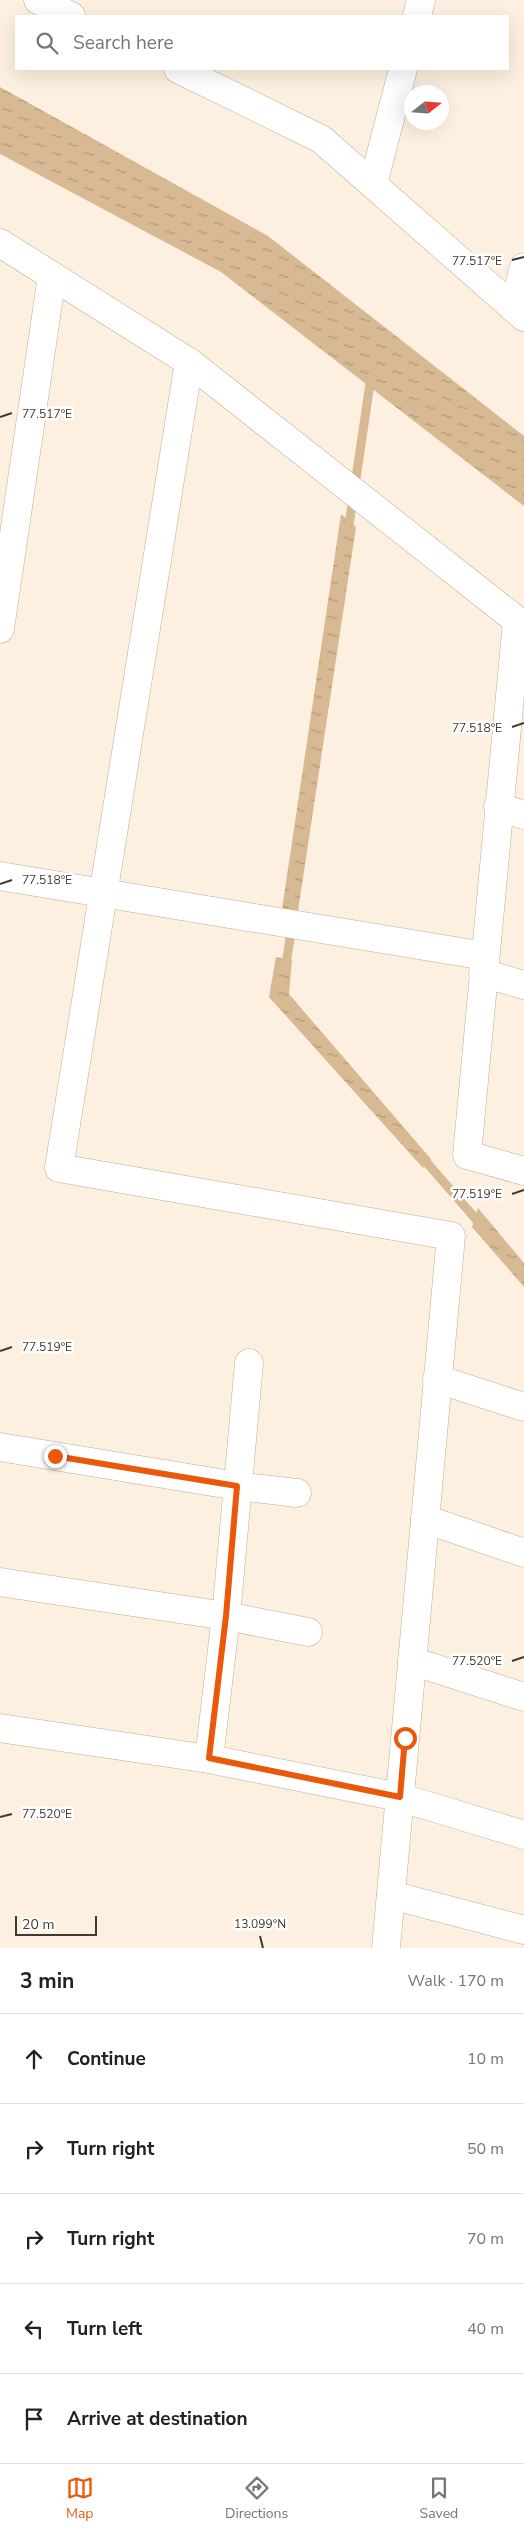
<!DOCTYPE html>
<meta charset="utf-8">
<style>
:root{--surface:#fff;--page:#f6f6f6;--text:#222;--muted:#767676;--line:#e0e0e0;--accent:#ea580c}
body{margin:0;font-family:"Nunito Sans",sans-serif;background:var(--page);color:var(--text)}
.compass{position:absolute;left:404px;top:85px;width:45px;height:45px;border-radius:50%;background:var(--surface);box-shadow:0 5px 20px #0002;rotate:73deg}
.scale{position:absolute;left:15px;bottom:12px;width:82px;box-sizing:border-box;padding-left:5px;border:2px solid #423a30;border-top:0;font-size:14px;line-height:18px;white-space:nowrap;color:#423a30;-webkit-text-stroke:4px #fff;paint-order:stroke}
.stop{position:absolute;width:15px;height:15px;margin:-11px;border:4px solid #ea580c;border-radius:50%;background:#fff}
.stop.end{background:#ea580c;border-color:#fff;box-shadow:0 1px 5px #0008}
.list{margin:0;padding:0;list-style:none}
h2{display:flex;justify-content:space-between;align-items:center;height:65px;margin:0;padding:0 20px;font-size:21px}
h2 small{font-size:16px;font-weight:400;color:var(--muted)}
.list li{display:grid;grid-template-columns:32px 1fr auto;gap:15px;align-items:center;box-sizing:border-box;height:90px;padding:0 20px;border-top:1px solid var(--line)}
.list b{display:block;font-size:19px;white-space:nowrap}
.list em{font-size:16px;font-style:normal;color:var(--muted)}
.icon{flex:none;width:28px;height:28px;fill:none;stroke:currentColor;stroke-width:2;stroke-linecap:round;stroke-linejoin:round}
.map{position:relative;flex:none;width:524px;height:1948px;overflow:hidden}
.search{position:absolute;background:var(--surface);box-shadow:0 5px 20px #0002;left:15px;right:15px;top:15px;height:55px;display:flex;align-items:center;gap:12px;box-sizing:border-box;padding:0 18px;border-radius:0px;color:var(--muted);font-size:19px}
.sheet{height:515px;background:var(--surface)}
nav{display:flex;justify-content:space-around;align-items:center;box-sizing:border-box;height:70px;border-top:1px solid var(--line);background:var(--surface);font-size:14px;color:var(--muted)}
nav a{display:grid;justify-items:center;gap:2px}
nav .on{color:var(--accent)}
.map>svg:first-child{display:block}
.water{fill:url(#water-ripples)}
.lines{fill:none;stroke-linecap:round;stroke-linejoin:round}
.stream{stroke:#d7ba93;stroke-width:9}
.minor-casing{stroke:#c0ad93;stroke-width:29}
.minor{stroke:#fff;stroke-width:28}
.route{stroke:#ea580c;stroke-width:6}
.ticks{fill:none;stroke:#423a30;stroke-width:2}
.ticks-label{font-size:12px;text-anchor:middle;fill:#423a30;stroke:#fff;stroke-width:5;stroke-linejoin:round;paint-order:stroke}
</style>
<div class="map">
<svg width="524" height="1948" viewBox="0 0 524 1948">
<defs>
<pattern id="water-ripples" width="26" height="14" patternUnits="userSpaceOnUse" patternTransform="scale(1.25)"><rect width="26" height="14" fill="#d7ba93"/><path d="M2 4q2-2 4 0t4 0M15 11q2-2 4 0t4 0" fill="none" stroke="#b09878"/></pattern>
</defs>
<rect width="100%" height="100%" fill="#fdf0e0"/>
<g class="water">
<polygon points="0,87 268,236 524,436 524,506 221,272 0,154"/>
<polygon points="341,514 356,527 298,911 282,909"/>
<polygon points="276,957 292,960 289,994 431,1159 423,1168 269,997"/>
<polygon points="478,1208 524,1263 524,1287 472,1227"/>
</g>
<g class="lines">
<g class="stream">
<polyline points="348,532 371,377"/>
<polyline points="285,970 292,926"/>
<polyline points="421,1156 481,1225"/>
</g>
<defs>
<g id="minor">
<polyline points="38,0 71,16"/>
<polyline points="417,16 421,0"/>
<polyline points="178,69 321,139 524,317"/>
<polyline points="373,184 403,69"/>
<polyline points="0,243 189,362 524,626"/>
<polyline points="513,308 524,267"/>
<polyline points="189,362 59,1168 451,1236 386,1948"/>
<polyline points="517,621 467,1155 524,1171"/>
<polyline points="0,629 52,276"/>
<polyline points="498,807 524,815"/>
<polyline points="0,876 485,956"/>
<polyline points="483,973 524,985"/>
<polyline points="249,1363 226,1616 209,1759 399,1797 524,1835"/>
<polyline points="437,1379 524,1407"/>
<polyline points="0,1447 237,1486 297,1493"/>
<polyline points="425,1519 524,1553"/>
<polyline points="0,1582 226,1616 308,1632"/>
<polyline points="412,1661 524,1697"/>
<polyline points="0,1728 209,1759"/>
<polyline points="391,1895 524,1930"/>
</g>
</defs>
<use href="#minor" class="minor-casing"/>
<use href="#minor" class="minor"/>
</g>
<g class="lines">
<polyline class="route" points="55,1456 237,1486 226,1616 209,1758 400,1797 405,1738"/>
</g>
<path class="ticks" d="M512,260L524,257M0,417L12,413M512,727L524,723M0,884L12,880M512,1194L524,1190M0,1351L12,1347M512,1661L524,1657M0,1817L12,1814M260,1936L263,1948"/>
<g class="ticks-label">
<text x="477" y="265">77.517°E</text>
<text x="47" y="418">77.517°E</text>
<text x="477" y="732">77.518°E</text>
<text x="47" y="884">77.518°E</text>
<text x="477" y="1198">77.519°E</text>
<text x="47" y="1351">77.519°E</text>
<text x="477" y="1665">77.520°E</text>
<text x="47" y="1818">77.520°E</text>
<text x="260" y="1928">13.099°N</text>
</g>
</svg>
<svg class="compass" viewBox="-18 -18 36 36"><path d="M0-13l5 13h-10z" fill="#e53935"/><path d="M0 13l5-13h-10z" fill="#767676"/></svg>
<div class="scale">20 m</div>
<div class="stop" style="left:405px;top:1738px"></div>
<div class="stop end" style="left:55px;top:1456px"></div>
<div class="search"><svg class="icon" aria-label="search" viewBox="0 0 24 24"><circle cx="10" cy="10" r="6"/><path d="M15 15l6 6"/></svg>Search here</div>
</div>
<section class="sheet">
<h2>3 min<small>Walk · 170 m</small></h2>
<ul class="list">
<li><svg class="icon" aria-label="ahead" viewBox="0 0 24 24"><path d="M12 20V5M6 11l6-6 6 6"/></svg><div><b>Continue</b></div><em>10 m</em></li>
<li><svg class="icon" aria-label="right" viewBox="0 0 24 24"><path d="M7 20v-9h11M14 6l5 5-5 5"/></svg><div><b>Turn right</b></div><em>50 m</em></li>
<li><svg class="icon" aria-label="right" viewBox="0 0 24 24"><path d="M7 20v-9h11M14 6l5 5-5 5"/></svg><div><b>Turn right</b></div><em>70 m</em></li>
<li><svg class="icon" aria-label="left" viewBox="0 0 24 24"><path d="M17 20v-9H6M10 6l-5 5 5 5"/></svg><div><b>Turn left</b></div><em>40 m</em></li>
<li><svg class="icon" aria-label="arrive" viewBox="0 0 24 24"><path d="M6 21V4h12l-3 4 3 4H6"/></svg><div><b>Arrive at destination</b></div></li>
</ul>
</section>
<nav>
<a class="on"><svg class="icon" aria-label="map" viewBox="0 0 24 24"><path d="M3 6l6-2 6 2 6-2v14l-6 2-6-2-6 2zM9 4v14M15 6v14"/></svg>Map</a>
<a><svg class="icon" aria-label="directions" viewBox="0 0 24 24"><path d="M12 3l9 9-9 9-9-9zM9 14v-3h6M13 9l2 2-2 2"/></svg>Directions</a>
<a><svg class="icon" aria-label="saved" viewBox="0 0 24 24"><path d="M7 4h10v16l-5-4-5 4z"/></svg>Saved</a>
</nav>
